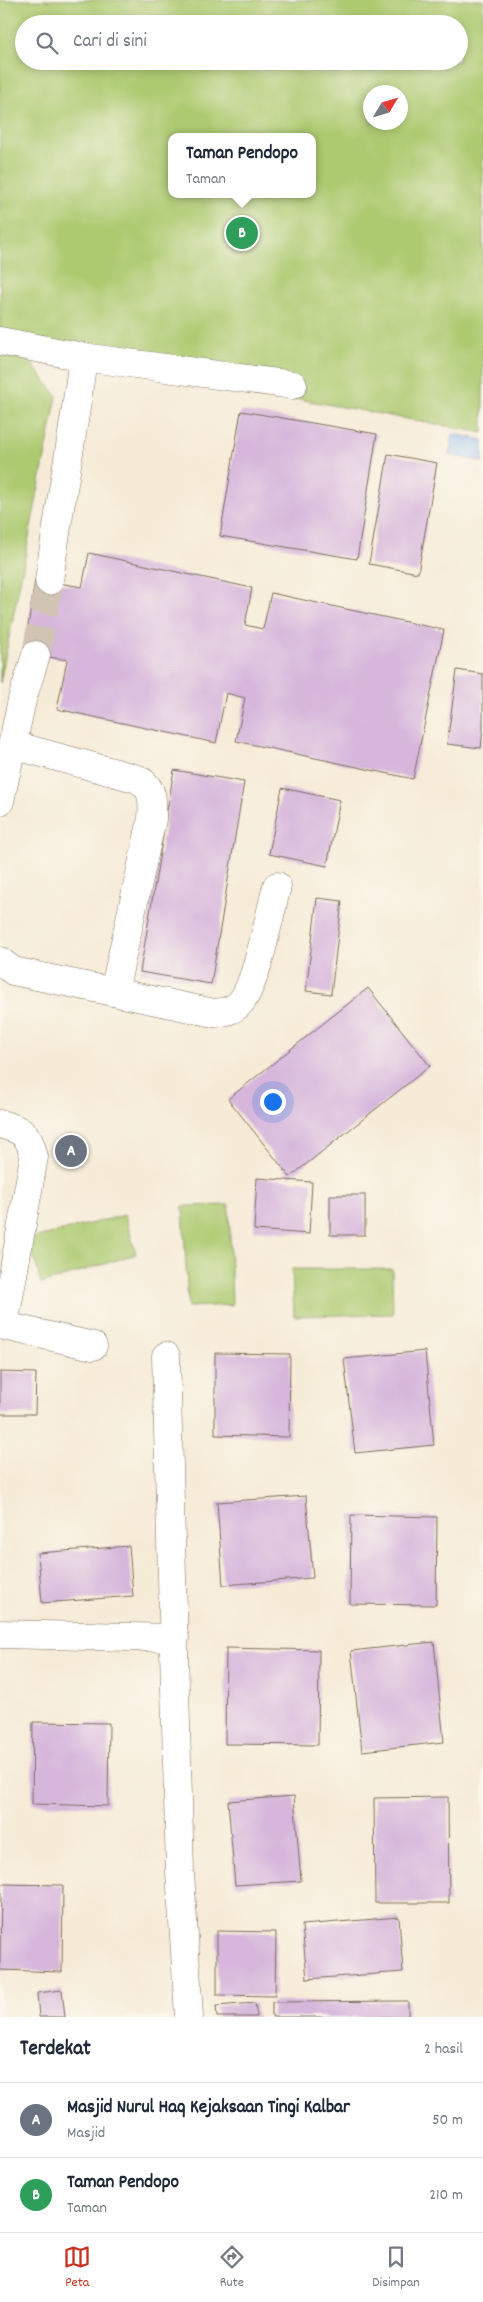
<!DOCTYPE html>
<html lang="id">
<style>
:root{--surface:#fff;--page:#f2f2f3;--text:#1f2937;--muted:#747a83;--line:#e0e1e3;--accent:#c8321e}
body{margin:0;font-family:Dekko,sans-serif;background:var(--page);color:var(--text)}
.compass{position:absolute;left:363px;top:85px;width:45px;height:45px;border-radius:50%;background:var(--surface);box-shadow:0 2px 8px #0003;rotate:52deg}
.you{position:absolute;left:272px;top:1101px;width:18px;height:18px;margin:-12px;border:4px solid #fff;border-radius:50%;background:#1a73e8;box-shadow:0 0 0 8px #1a73e833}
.badge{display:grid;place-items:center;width:32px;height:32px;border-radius:50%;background:var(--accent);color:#fff;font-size:16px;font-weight:700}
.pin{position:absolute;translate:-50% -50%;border:2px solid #fff;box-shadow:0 1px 5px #0006}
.popup{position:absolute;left:168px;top:133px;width:148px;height:65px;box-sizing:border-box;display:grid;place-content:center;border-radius:10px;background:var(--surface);filter:drop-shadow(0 1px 4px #0005);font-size:16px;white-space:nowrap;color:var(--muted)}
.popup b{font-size:19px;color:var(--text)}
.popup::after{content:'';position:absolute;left:50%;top:100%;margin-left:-10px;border:10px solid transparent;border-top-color:var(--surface)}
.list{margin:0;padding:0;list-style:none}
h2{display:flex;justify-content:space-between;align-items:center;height:65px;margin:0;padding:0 20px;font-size:21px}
h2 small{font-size:16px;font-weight:400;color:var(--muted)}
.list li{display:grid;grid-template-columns:32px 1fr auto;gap:15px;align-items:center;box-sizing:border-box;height:75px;padding:0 20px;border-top:1px solid var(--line)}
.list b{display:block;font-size:19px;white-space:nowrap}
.list p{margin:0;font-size:16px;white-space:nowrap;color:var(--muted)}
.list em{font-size:16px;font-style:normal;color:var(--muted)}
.icon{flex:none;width:28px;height:28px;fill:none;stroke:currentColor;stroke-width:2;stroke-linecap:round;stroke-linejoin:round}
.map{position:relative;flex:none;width:483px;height:2017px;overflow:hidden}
.search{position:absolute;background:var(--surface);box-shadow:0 2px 8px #0003;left:15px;right:15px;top:15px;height:55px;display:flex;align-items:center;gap:12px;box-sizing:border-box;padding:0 18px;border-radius:28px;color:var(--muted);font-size:19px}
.sheet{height:215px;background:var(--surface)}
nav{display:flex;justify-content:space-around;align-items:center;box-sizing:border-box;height:70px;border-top:1px solid var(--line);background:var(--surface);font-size:14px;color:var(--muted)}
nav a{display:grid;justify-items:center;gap:2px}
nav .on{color:var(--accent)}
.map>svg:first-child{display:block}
.green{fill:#adca71;stroke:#747a48;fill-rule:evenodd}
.water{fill:#87b5f1;stroke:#617088}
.building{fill:#d6b6db}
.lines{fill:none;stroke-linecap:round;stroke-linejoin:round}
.minor-tunnel{stroke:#d1c4b2;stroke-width:28;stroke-dasharray:28 14;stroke-linecap:butt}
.minor-casing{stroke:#7c6e5f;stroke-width:29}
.minor{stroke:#fff;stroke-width:28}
</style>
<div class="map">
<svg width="483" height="2017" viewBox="0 0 483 2017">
<rect width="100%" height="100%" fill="#fbf7ec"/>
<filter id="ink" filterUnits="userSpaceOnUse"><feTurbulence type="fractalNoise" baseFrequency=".02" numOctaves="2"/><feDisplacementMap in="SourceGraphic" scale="10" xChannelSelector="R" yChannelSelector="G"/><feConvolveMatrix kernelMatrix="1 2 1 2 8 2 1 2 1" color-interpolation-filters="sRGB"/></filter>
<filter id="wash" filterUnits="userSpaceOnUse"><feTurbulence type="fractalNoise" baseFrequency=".0096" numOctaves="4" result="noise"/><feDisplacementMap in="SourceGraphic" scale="20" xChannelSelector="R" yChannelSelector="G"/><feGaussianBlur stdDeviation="1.12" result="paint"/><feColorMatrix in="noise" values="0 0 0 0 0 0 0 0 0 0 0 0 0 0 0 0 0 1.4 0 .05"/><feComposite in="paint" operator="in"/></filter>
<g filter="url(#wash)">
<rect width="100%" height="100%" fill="#f6ebd7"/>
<g class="green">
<path d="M0,0H483V433L0,344ZM24,24H459V61H24ZM370,92H400V122H370ZM172,137H312V194H172Z"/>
<polygon points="0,355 29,360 57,396 0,683"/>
<polygon points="229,1205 232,1305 188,1307 183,1206"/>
<polygon points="125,1215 136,1254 41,1284 29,1239"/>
<polygon points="292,1269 392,1269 393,1314 294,1316"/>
</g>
<polygon class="water" points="453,434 483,440 483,462 449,455"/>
<g id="blocks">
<g class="building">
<polygon points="241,411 377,434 357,559 220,536"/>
<polygon points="388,454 437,463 418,573 369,564"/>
<polygon points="89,553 252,588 245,625 263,629 271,593 444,630 413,779 236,741 245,698 226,693 216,743 57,709 67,660 24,653 35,579 82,587"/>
<polygon points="457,670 483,674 483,729 481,748 447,744"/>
<polygon points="174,770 244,782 211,984 140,972"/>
<polygon points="282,788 340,800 327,866 269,854"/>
<polygon points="317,898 342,901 331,994 306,991"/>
<polygon points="368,988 430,1066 290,1177 228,1099"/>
<polygon points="257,1178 312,1182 309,1234 254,1230"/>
<rect x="330" y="1195" width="35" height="40"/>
<polygon points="425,1351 434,1445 355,1453 344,1359"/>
<polygon points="215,1353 290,1354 289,1437 215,1435"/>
<polygon points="0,1372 36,1373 35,1414 0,1414"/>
<polygon points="306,1496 313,1578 223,1585 217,1502"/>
<polygon points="351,1515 437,1517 436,1605 350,1604"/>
<polygon points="129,1546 133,1596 42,1603 38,1553"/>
<polygon points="434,1642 444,1742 362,1751 351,1651"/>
<polygon points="226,1648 319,1650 318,1745 225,1744"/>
<polygon points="33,1722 109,1723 108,1806 32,1804"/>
<polygon points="294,1796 301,1881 235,1885 228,1801"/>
<polygon points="448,1797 449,1903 375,1903 374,1798"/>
<polygon points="1,1884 63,1885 62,1972 0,1970"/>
<polygon points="399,1917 403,1972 307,1979 302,1925"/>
<polygon points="217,1931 276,1932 275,1996 217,1995"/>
<polygon points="62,1990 65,2017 39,2017 37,1993"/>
<polygon points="408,2001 408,2017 272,2017 272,2002"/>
<polygon points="255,2003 257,2017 217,2017 216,2006"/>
</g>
</g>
</g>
<g filter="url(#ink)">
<use href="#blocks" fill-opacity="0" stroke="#7c6e5f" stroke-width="1"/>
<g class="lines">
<polyline class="minor-tunnel" points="36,655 49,581"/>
<defs>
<g id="minor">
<polyline points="0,341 83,357 293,385"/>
<path d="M49,581C59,506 74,432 83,357"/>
<path d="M13,745L138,779C154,788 153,802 152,819L114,992"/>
<polyline points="0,801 22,700 36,655"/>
<path d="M0,961L13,971L214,1013C224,1012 232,1011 239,1004C256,989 270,912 277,886"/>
<path d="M0,1124C22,1130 29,1133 34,1157L4,1325"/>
<polyline points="0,1325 93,1346"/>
<polyline points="166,1356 180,1872 189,2017"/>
<polyline points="0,1634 175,1638"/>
</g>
</defs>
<use href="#minor" class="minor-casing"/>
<use href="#minor" class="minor"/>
</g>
</g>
</svg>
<svg class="compass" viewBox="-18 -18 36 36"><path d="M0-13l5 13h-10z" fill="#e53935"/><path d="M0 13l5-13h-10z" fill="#747a83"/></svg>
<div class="you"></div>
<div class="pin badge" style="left:71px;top:1151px;background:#6b7280">A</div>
<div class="pin badge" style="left:242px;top:233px;background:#2e9e5b">B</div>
<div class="popup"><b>Taman Pendopo</b>Taman</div>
<div class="search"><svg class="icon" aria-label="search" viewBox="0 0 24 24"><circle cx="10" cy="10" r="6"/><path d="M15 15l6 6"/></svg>Cari di sini</div>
</div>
<section class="sheet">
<h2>Terdekat<small>2 hasil</small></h2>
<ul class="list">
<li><span class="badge" style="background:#6b7280">A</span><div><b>Masjid Nurul Haq Kejaksaan Tingi Kalbar</b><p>Masjid</p></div><em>50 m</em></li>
<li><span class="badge" style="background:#2e9e5b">B</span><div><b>Taman Pendopo</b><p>Taman</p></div><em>210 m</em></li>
</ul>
</section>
<nav>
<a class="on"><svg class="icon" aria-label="map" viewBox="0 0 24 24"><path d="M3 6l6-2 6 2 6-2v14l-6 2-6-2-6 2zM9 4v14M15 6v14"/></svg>Peta</a>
<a><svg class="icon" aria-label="directions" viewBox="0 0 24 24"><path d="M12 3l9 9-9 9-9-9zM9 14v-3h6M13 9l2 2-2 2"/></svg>Rute</a>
<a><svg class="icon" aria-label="saved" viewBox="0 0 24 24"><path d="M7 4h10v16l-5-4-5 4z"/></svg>Disimpan</a>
</nav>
